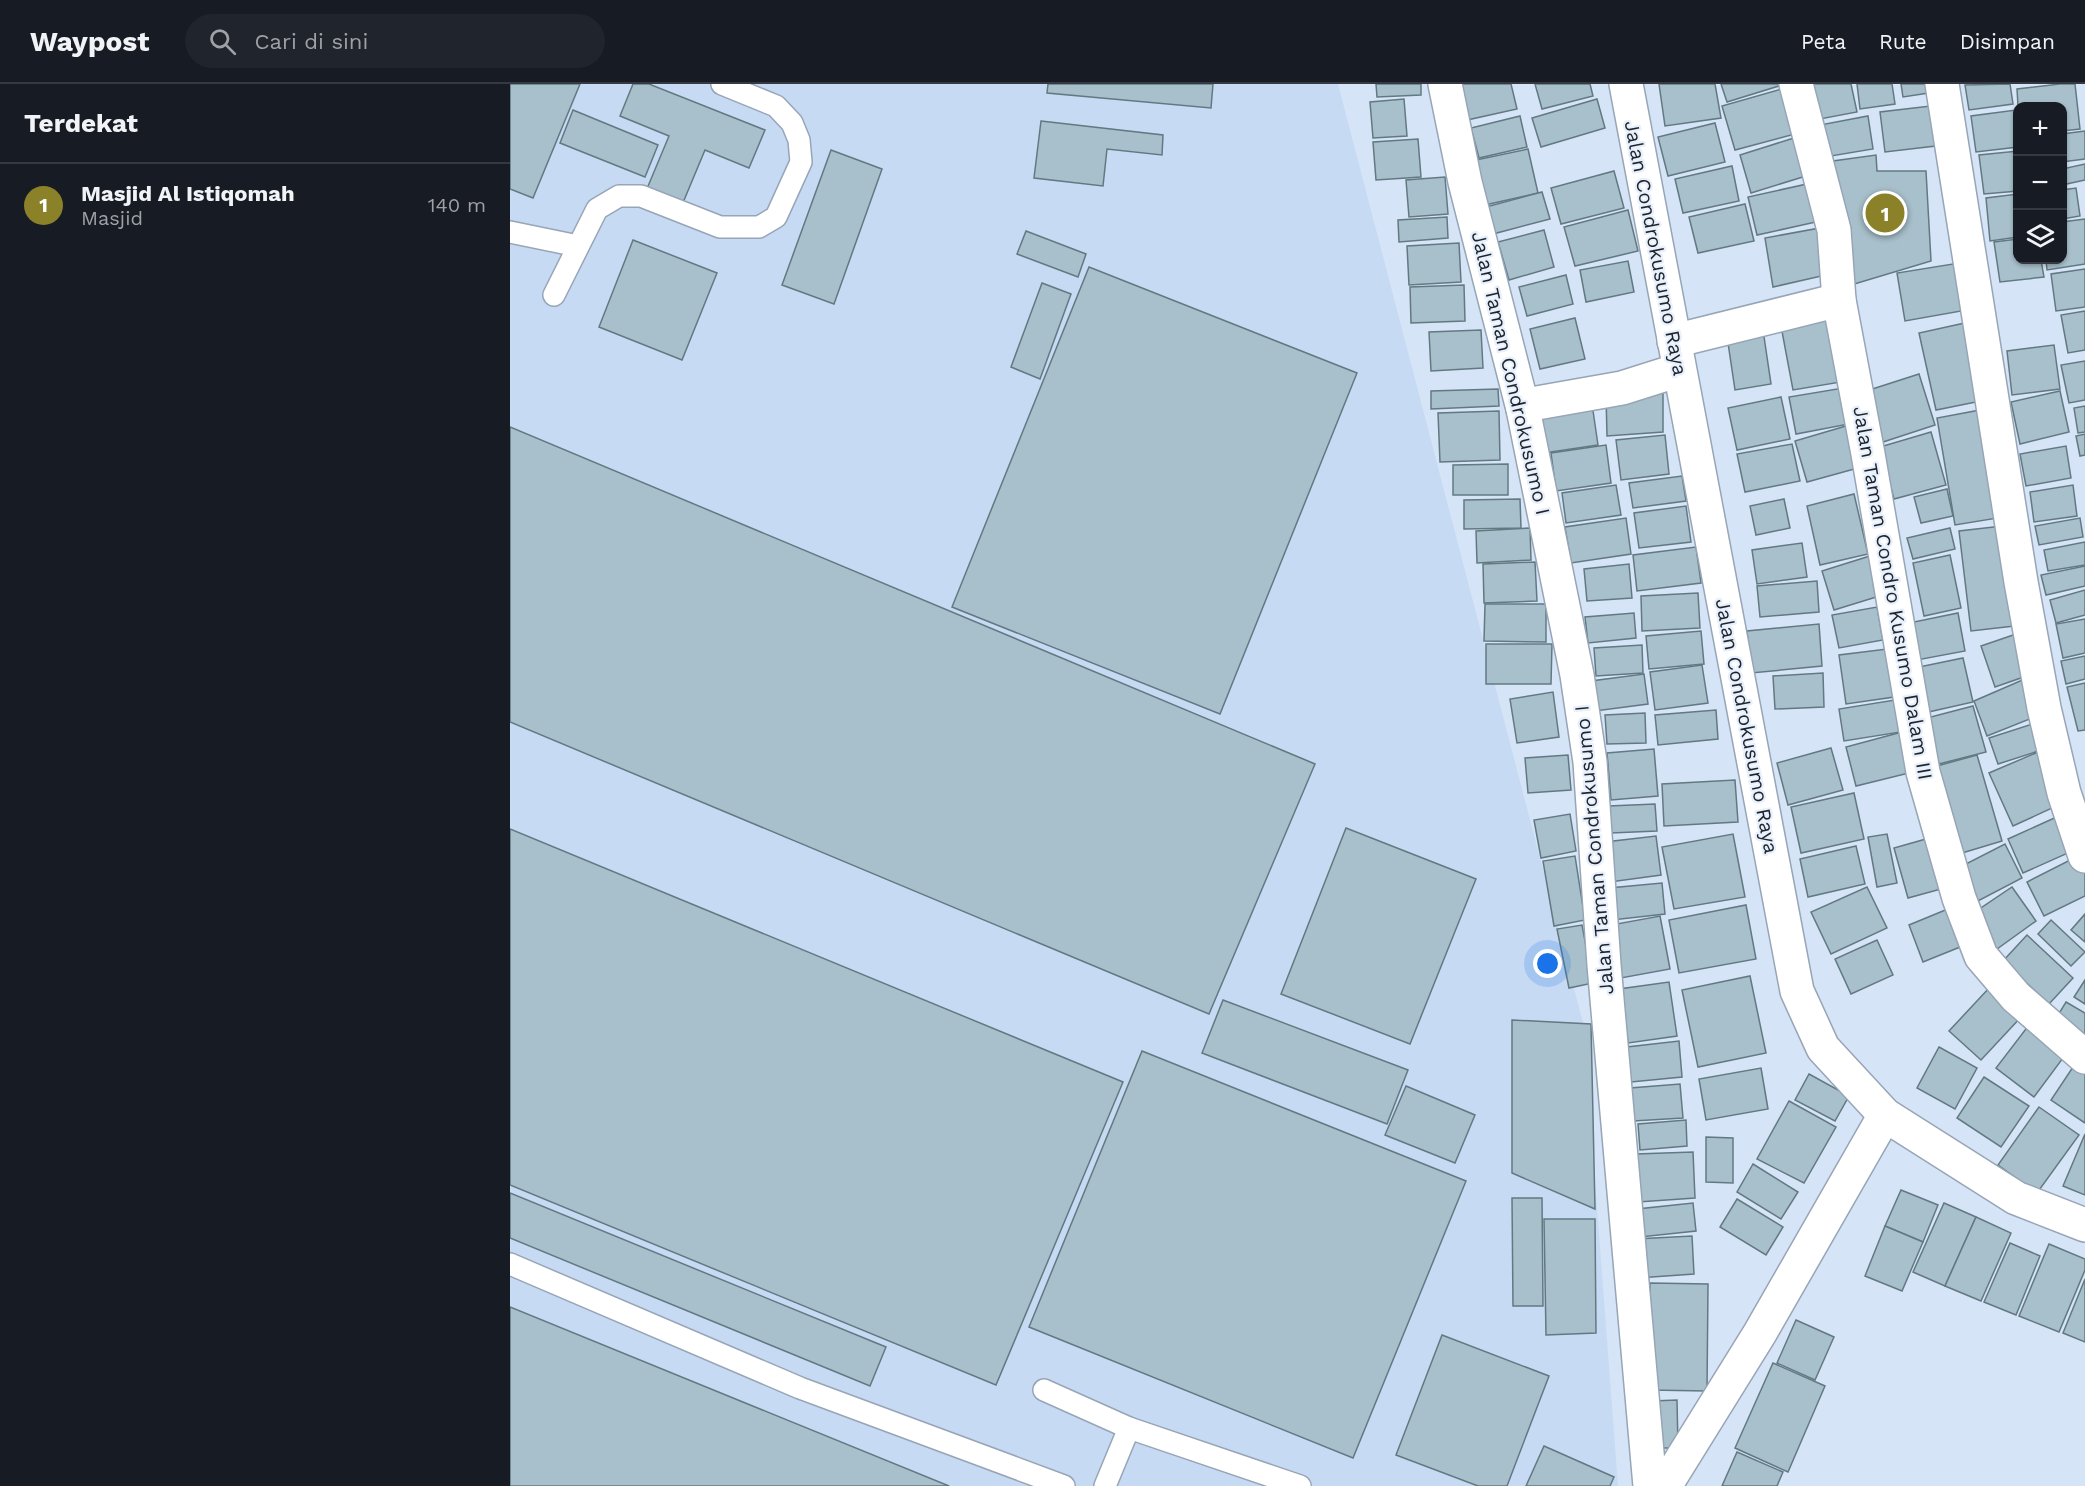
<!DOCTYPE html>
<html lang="id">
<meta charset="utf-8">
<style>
:root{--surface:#171b24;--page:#20242c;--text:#f1f3f6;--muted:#9ea1a6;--line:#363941;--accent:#8a8128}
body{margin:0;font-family:"Work Sans",sans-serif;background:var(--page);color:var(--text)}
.controls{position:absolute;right:18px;top:18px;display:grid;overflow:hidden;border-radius:12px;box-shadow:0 2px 4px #0004}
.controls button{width:54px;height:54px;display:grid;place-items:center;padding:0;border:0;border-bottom:2px solid var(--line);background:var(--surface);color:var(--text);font:30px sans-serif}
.you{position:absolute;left:1038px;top:880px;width:21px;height:21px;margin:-15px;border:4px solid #fff;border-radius:50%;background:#1a73e8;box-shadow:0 0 0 9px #1a73e833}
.badge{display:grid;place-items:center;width:39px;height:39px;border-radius:50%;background:var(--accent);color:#fff;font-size:20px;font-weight:700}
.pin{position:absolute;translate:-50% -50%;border:3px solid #fff;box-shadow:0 2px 6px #0006}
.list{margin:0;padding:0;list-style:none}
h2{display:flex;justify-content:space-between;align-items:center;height:78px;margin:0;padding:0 24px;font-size:26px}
h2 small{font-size:20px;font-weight:400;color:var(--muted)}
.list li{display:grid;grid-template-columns:39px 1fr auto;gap:18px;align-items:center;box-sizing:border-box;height:84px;padding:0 24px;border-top:2px solid var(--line)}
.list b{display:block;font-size:22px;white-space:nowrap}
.list p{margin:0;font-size:20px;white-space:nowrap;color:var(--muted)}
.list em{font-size:20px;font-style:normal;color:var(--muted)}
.icon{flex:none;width:33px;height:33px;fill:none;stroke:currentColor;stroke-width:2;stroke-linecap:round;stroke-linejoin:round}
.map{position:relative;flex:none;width:1575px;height:1402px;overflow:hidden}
header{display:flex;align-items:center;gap:36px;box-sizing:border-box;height:84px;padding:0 30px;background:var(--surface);border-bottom:2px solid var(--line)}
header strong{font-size:28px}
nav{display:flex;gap:33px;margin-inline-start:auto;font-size:21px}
.search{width:420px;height:54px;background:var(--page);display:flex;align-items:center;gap:15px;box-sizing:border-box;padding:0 21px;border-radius:33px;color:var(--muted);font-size:22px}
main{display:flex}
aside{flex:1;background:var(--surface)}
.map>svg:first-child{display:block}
.built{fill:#c6daf3}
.building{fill:#a8c0cb;stroke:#627982;stroke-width:1.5}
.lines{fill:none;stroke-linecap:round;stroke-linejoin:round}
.service-casing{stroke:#97a5b6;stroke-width:24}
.minor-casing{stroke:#97a5b6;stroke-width:36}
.service{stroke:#fff;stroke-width:21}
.minor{stroke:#fff;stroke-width:33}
.labels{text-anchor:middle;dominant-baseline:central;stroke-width:4.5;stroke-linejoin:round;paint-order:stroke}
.street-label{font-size:20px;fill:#1e242a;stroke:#e7f0fc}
</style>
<header>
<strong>Waypost</strong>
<div class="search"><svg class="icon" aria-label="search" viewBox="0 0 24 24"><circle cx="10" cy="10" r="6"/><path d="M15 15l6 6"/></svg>Cari di sini</div>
<nav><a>Peta</a><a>Rute</a><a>Disimpan</a></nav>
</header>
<main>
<aside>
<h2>Terdekat<small></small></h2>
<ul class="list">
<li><span class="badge">1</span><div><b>Masjid Al Istiqomah</b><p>Masjid</p></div><em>140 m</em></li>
</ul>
</aside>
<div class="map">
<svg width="1575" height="1402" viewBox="0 0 1575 1402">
<rect width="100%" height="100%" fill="#d5e4f6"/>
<polygon class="built" points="0,0 828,0 1073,939 1108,1402 0,1402"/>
<g class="building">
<polygon points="0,0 70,0 23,114 0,105"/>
<polygon points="123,0 139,0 255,46 239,84 195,66 172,121 136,107 159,52 110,32"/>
<polygon points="538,0 703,0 701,24 537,9"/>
<polygon points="866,0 911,0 911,11 867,13"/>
<polygon points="949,0 1001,0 1007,25 957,36"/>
<polygon points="1025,0 1080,0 1083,12 1032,25"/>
<polygon points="1149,0 1205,0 1211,34 1155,42"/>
<polygon points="1211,0 1272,0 1272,1 1217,18"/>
<polygon points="1303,0 1341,0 1347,28 1310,35"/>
<polygon points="1347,0 1382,0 1385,20 1350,25"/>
<polygon points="1391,0 1424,0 1425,8 1393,13"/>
<polygon points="1500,0 1503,20 1459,26 1455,1"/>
<polygon points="1550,0 1565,0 1570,45 1552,47 1552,22 1508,22 1507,5"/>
<polygon points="1272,5 1285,50 1225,66 1212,22"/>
<polygon points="894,15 897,52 863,54 860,18"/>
<polygon points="1087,15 1095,44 1031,63 1022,34"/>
<polygon points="1429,21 1434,61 1375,68 1370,28"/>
<polygon points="63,26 148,61 135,93 50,59"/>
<polygon points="1506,26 1508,63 1466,68 1461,32"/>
<polygon points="1010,32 1017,63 969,74 961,44"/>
<polygon points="1358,32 1363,65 1315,73 1310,41"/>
<polygon points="531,37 653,51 652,71 597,65 593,102 524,94"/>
<polygon points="1205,39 1215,78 1158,92 1148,53"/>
<polygon points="1575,47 1575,75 1552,78 1552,50"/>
<polygon points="1284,54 1296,92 1241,109 1230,71"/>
<polygon points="908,55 911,93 866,96 863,58"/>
<polygon points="1018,65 1028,109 975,121 966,76"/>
<polygon points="321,66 372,85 324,220 272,201"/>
<polygon points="1508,67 1508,107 1474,110 1469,71"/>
<polygon points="1366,71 1367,87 1416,87 1421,177 1341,201 1341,144 1321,115 1323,77"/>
<polygon points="1575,80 1575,96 1552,101 1552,85"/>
<polygon points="1222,82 1229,117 1173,129 1165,95"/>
<polygon points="1104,87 1114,124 1051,140 1041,104"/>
<polygon points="935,93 938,130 899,133 896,96"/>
<polygon points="1297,100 1306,138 1247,151 1238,113"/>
<polygon points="1566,104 1570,132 1552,135 1552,106"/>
<polygon points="1032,108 1040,135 983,150 976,123"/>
<polygon points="1508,110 1508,153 1480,157 1476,114"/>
<polygon points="1235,120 1244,157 1188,169 1179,133"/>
<polygon points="1118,126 1128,167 1065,182 1054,143"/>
<polygon points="937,133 938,154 889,158 888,136"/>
<polygon points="1575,135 1575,180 1537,186 1536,176 1552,176 1552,138"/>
<polygon points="1310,144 1316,191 1263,203 1255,154"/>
<polygon points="1034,146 1044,183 999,196 988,158"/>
<polygon points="516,147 576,170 568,193 507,170"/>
<polygon points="1508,155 1508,176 1531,176 1534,193 1490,198 1484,158"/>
<polygon points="123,156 207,189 172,276 89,243"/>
<polygon points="949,159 951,198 899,201 897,162"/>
<polygon points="1118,177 1124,208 1076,218 1070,186"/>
<polygon points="1449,179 1457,226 1395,237 1387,189"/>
<polygon points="579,183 847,289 710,630 442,523"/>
<polygon points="1575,185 1575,223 1546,227 1541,190"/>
<polygon points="1056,191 1063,220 1017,232 1009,203"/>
<polygon points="532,199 561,210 530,295 501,283"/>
<polygon points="954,201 955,237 901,239 900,203"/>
<polygon points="1575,227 1575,266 1558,269 1551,231"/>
<polygon points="1320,233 1331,298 1283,306 1271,242"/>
<polygon points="1065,234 1075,275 1030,285 1020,245"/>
<polygon points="1464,237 1481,315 1426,326 1409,249"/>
<polygon points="971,246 973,284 921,287 919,248"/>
<polygon points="1253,246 1261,300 1225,306 1217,252"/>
<polygon points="1544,261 1550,305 1502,311 1497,267"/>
<polygon points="1575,277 1575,316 1559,319 1551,281"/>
<polygon points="1409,290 1425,341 1370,359 1353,308"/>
<polygon points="1333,304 1339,340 1286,350 1279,313"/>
<polygon points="988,305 989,322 921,325 921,307"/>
<polygon points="1153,305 1153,348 1097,352 1096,311"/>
<polygon points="1550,307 1559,348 1510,360 1501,318"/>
<polygon points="1081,313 1088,361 1034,369 1028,324"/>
<polygon points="1271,313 1280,355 1227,366 1218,324"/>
<polygon points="1575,322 1575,348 1568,349 1564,324"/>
<polygon points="1481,324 1500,432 1445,441 1427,334"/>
<polygon points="989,327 990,376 930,378 928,329"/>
<polygon points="1336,342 1348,384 1297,398 1285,357"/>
<polygon points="0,343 805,680 699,930 0,638"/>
<polygon points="1421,348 1436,401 1384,415 1370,363"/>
<polygon points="1575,350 1575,371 1570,372 1566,352"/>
<polygon points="1155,351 1159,390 1111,396 1106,356"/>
<polygon points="1282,360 1290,397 1235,408 1227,370"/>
<polygon points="1096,361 1101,399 1046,407 1041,369"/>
<polygon points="1556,362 1561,394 1516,402 1510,370"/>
<polygon points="998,380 998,411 943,411 943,381"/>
<polygon points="1172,392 1176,417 1123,424 1119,399"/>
<polygon points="1106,401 1111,431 1056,439 1052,409"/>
<polygon points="1563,401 1567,432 1524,438 1520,408"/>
<polygon points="1437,405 1443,432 1411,439 1404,413"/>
<polygon points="1344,410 1358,470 1310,481 1297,422"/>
<polygon points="1010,415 1011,444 954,445 954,416"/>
<polygon points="1274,415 1280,444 1246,451 1240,422"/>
<polygon points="1176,422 1181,458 1129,464 1124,429"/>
<polygon points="1116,434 1121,470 1061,479 1055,443"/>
<polygon points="1570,434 1573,453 1529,461 1525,442"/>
<polygon points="1501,441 1513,541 1461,547 1449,447"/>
<polygon points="1020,444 1021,476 967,479 966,447"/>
<polygon points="1440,444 1445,465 1403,475 1397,454"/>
<polygon points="1575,458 1575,481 1538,487 1534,466"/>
<polygon points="1292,459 1297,493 1247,500 1242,466"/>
<polygon points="1186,463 1191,499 1127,507 1123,471"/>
<polygon points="1363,471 1376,510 1324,526 1312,487"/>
<polygon points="1440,471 1451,524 1414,532 1403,479"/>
<polygon points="1025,478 1027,517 974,519 973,480"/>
<polygon points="1119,480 1122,514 1077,517 1074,485"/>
<polygon points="1575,482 1575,502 1536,511 1531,491"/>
<polygon points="1307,497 1309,528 1250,533 1247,502"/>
<polygon points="1575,506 1575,531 1546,539 1540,516"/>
<polygon points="1188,509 1190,544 1132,547 1131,512"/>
<polygon points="975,520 1036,520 1036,558 974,557"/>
<polygon points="1367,523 1373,556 1329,564 1322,531"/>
<polygon points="1124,529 1126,554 1078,559 1075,533"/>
<polygon points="1448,529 1455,567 1407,576 1399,539"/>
<polygon points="1575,535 1575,569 1553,574 1546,540"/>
<polygon points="1309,540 1312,582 1241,589 1237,547"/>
<polygon points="1191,547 1194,580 1139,585 1136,552"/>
<polygon points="1512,548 1525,589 1485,603 1471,562"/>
<polygon points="976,560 1042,560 1041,600 976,600"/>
<polygon points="1132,561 1133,589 1086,592 1084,564"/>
<polygon points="1377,565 1384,613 1336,620 1329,571"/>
<polygon points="1575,572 1575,595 1556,600 1551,577"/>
<polygon points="1453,574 1463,618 1414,629 1404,584"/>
<polygon points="1192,581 1198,619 1145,626 1140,588"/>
<polygon points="1313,589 1314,623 1265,625 1263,592"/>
<polygon points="1134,590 1138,620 1085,627 1081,597"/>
<polygon points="1517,594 1532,630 1477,652 1464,617"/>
<polygon points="1575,599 1575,646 1568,647 1557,603"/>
<polygon points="1043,608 1049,653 1007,659 1000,615"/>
<polygon points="1391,615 1397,647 1334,657 1329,625"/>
<polygon points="1463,622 1476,668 1429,680 1417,634"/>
<polygon points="1206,626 1208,655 1148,661 1145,631"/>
<polygon points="1135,629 1136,659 1097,660 1095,631"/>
<polygon points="1532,637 1541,663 1488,680 1479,654"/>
<polygon points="1392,648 1403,688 1346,702 1336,663"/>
<polygon points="1321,664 1333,706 1278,721 1267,679"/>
<polygon points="1144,665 1148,712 1101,716 1097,669"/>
<polygon points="1528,668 1553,719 1503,742 1479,689"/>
<polygon points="1058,671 1061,706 1018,709 1015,674"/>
<polygon points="1467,671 1492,757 1452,769 1427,682"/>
<polygon points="1225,696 1228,738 1154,742 1152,700"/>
<polygon points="1344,709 1354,755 1291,769 1281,723"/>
<polygon points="1145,720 1147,747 1101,749 1099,722"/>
<polygon points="1060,730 1066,767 1031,774 1024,736"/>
<polygon points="1551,731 1567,765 1513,789 1498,755"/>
<polygon points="836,744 966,795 900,960 771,910"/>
<polygon points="0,745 613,998 486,1301 0,1101"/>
<polygon points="1223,750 1235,813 1164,825 1152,763"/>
<polygon points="1377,750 1387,799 1367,803 1358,753"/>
<polygon points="1146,752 1151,791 1100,798 1095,758"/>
<polygon points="1416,755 1431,805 1398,814 1384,764"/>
<polygon points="1495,760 1512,794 1466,818 1448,784"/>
<polygon points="1346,762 1355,800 1298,813 1290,775"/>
<polygon points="1065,772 1075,836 1044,842 1033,777"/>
<polygon points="1568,772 1575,786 1575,812 1534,832 1517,798"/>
<polygon points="1152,799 1155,830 1102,836 1099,804"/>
<polygon points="1357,803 1377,844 1321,870 1301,828"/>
<polygon points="1502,803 1526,837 1487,865 1462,830"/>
<polygon points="1236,821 1246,875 1169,889 1159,836"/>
<polygon points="1445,822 1460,859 1413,878 1399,841"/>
<polygon points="1575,830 1575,858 1561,846"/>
<polygon points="1150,832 1160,885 1111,894 1101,841"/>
<polygon points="1541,836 1575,868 1561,882 1528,850"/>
<polygon points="1072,841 1083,899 1059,904 1047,845"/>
<polygon points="1517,851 1563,894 1539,920 1493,877"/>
<polygon points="1367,856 1383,891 1341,910 1325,875"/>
<polygon points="1240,892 1256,969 1188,983 1172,906"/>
<polygon points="1575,896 1575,920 1564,913"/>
<polygon points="1159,898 1167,952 1118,959 1109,905"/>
<polygon points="1480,903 1512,932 1471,976 1439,947"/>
<polygon points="713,916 898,986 877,1040 692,969"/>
<polygon points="1556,918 1575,929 1575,954 1545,936"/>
<polygon points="1002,936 1081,940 1085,1125 1002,1089"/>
<polygon points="1522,937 1559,966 1524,1013 1486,984"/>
<polygon points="1169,957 1172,993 1121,998 1117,963"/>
<polygon points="1429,963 1467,984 1445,1025 1407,1004"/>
<polygon points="632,967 956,1097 843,1374 519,1243"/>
<polygon points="1569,974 1575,978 1575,1039 1541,1016"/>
<polygon points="1251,984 1258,1025 1196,1036 1189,995"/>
<polygon points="1299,990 1339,1012 1325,1037 1285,1016"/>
<polygon points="1474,993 1519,1022 1491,1063 1447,1034"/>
<polygon points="1170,1000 1173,1034 1123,1037 1120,1004"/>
<polygon points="896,1002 965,1031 945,1079 875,1051"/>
<polygon points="1279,1017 1326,1043 1294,1099 1247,1075"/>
<polygon points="1529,1023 1569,1051 1527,1109 1488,1081"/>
<polygon points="1176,1036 1177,1062 1130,1066 1128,1040"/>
<polygon points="1575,1050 1575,1111 1553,1102"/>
<polygon points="1196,1053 1223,1054 1223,1099 1196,1098"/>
<polygon points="1183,1068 1185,1114 1128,1118 1126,1070"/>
<polygon points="1243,1080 1288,1108 1271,1135 1227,1108"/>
<polygon points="1391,1106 1428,1121 1413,1158 1375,1142"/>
<polygon points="0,1109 376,1263 360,1302 0,1154"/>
<polygon points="1002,1114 1032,1114 1033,1222 1003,1222"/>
<polygon points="1227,1115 1273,1143 1256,1171 1210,1143"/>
<polygon points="1183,1119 1186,1147 1130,1153 1127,1125"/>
<polygon points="1434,1119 1466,1133 1435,1202 1403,1188"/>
<polygon points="1466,1133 1501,1149 1471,1217 1435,1202"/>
<polygon points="1034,1135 1085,1135 1086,1249 1036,1251"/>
<polygon points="1375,1142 1413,1158 1392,1207 1355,1192"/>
<polygon points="1182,1152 1184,1190 1128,1194 1125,1155"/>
<polygon points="1500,1159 1530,1172 1506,1231 1474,1218"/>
<polygon points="1539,1160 1575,1175 1575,1186 1549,1248 1509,1232"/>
<polygon points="1575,1195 1575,1258 1553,1249"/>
<polygon points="1140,1199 1198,1200 1197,1307 1139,1306"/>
<polygon points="0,1223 439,1402 0,1402"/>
<polygon points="1286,1236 1324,1253 1305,1296 1267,1279"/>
<polygon points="932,1251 1039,1292 997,1402 968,1402 886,1371"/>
<polygon points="1263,1279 1315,1302 1278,1388 1225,1364"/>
<polygon points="1167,1316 1168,1364 1143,1364 1142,1317"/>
<polygon points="1034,1362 1104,1393 1100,1402 1016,1402"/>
<polygon points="1227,1368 1273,1388 1267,1402 1212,1402"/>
</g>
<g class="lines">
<defs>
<g id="service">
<polyline points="0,148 68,162"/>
<polyline points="44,211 87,125 109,112 131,112 210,143 249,143 266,133 291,78 289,56 282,39 266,22 212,0"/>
<polyline points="0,1180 290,1304 554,1402"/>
<polyline points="534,1306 619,1344 790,1402"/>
<polyline points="595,1402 619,1344"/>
</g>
<g id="minor">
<polyline points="935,0 955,98 1013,325 1067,591 1080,678 1094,881 1140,1402"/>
<polyline points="1116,0 1287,907 1313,964 1375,1031 1506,1114 1575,1141"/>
<polyline points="1286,0 1324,146 1329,216 1358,370 1413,688 1449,814 1471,872 1506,913 1575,973"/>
<polyline points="1432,0 1511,498 1534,624 1554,709 1575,772"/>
<polyline points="1164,257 1329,216"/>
<polyline points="1013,325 1027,319 1112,304 1169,286"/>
<polyline points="1155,1402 1250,1249 1375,1031"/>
</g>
</defs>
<use href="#service" class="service-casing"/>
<use href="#minor" class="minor-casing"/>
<use href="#service" class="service"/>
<use href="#minor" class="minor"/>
</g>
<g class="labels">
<g class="street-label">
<text transform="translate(1146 164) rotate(79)">Jalan Condrokusumo Raya</text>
<text transform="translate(1001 289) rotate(77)">Jalan Taman Condrokusumo I</text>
<text transform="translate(1383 509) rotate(80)">Jalan Taman Condro Kusumo Dalam III</text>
<text transform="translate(1237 642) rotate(79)">Jalan Condrokusumo Raya</text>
<text transform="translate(1084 766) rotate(-95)">Jalan Taman Condrokusumo I</text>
</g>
</g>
</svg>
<div class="controls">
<button>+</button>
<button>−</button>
<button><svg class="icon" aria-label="layers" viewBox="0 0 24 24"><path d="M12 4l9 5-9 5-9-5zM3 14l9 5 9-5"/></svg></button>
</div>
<div class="you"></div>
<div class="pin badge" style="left:1375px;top:129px">1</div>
</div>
</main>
